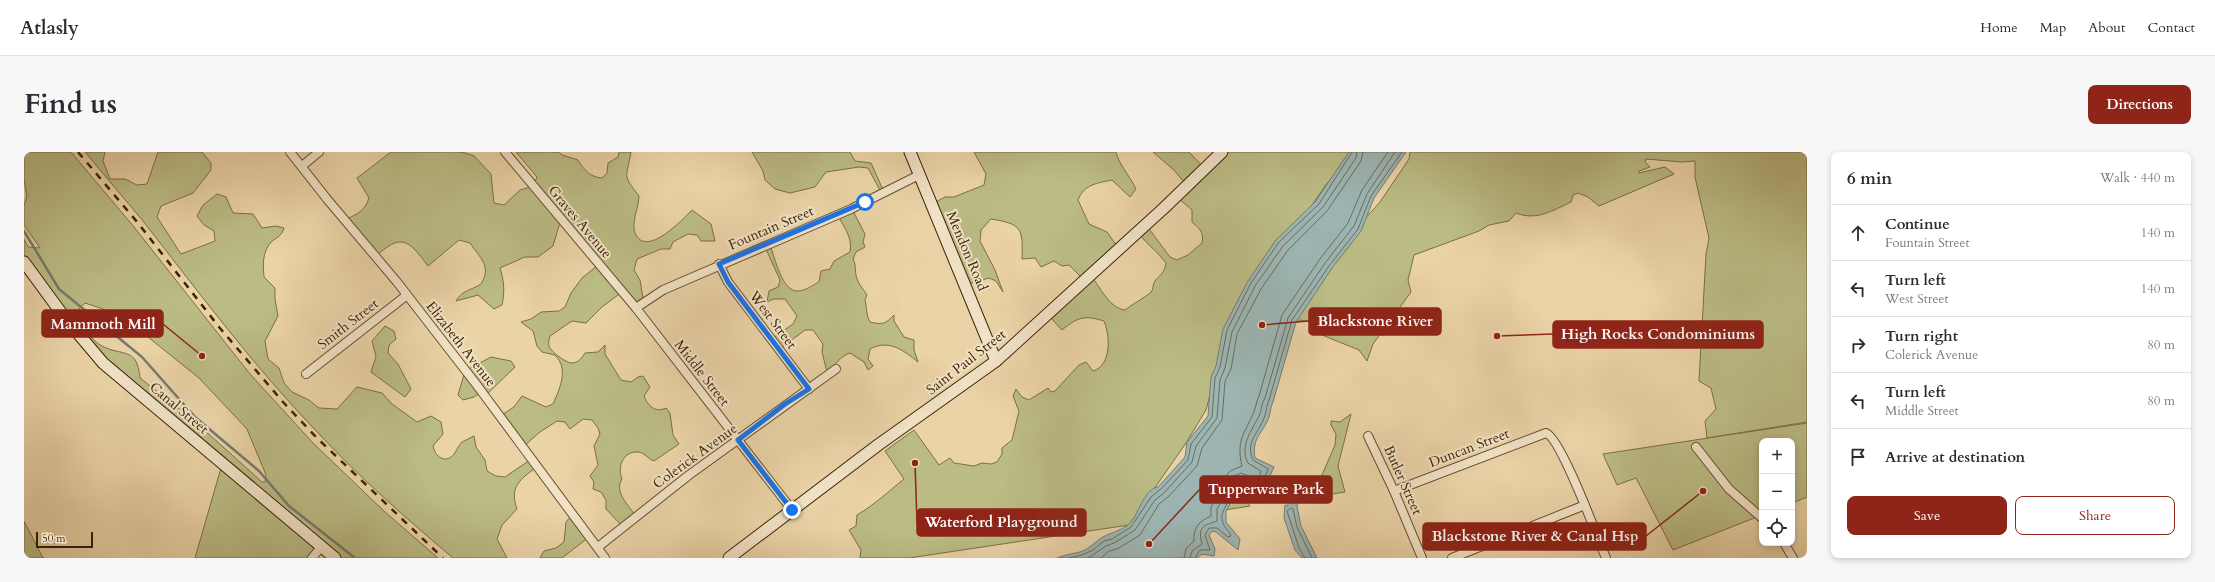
<!DOCTYPE html>
<meta charset="utf-8">
<style>
:root{--surface:#fff;--page:#f7f7f7;--text:#2b2b33;--muted:#7c7c81;--line:#e1e1e2;--accent:#8f2418}
body{margin:0;font-family:Cardo,serif;background:var(--page);color:var(--text)}
.controls{position:absolute;right:12px;bottom:12px;display:grid;overflow:hidden;border-radius:8px;box-shadow:0 2px 6px #0003}
.controls button{width:36px;height:36px;display:grid;place-items:center;padding:0;border:0;border-bottom:1px solid var(--line);background:var(--surface);color:var(--text);font:20px sans-serif}
.scale{position:absolute;left:12px;bottom:10px;width:57px;box-sizing:border-box;padding-left:4px;border:2px solid #3c2205;border-top:0;font-size:11px;line-height:14px;white-space:nowrap;color:#3c2205;-webkit-text-stroke:3px #f1e2c6;paint-order:stroke}
.stop{position:absolute;width:12px;height:12px;margin:-9px;border:3px solid #1a73e8;border-radius:50%;background:#fff}
.stop.end{background:#1a73e8;border-color:#fff;box-shadow:0 1px 4px #0008}
.list{margin:0;padding:0;list-style:none}
h2{display:flex;justify-content:space-between;align-items:center;height:52px;margin:0;padding:0 16px;font-size:17px}
h2 small{font-size:13px;font-weight:400;color:var(--muted)}
.list li{display:grid;grid-template-columns:26px 1fr auto;gap:12px;align-items:center;box-sizing:border-box;height:56px;padding:0 16px;border-top:1px solid var(--line)}
.list b{display:block;font-size:15px;white-space:nowrap}
.list p{margin:0;font-size:13px;white-space:nowrap;color:var(--muted)}
.list em{font-size:13px;font-style:normal;color:var(--muted)}
.actions{display:flex;gap:8px;padding:12px 16px}
.actions a{flex:1;padding:9px 0;border:1px solid var(--accent);border-radius:8px;text-align:center;font-size:14px;color:var(--accent)}
.actions .main{background:var(--accent);color:#fff}
.icon{flex:none;width:22px;height:22px;fill:none;stroke:currentColor;stroke-width:2;stroke-linecap:round;stroke-linejoin:round}
.map{position:relative;flex:none;width:1783px;height:406px;overflow:hidden;border-radius:8px}
header{display:flex;align-items:center;gap:24px;box-sizing:border-box;height:56px;padding:0 20px;background:var(--surface);border-bottom:1px solid var(--line)}
header strong{font-size:19px}
nav{display:flex;gap:22px;margin-inline-start:auto;font-size:14px}
.intro{display:flex;align-items:center;justify-content:space-between;box-sizing:border-box;height:96px;padding:0 24px}
h1{margin:0;font-size:28px}
.button{padding:10px 18px;border-radius:8px;background:var(--accent);color:#fff;font-size:14px;font-weight:700}
main{display:flex;gap:24px;padding:0 24px}
aside{flex:1;background:var(--surface);border-radius:8px;box-shadow:0 2px 6px #0003}
.map>svg:first-child{display:block}
.green{fill:#bbbb84;stroke:#7c6e44;fill-rule:evenodd}
.water{fill:#9cb5b2;stroke:#767a6d}
.lines{fill:none;stroke-linecap:round;stroke-linejoin:round}
.shore{stroke:#6c6c5c;stroke-width:1}
.stream{stroke:#767a6d;stroke-width:2.5}
.street-casing{stroke:#684e2e;stroke-width:10}
.secondary-casing{stroke:#3c2205;stroke-width:13}
.street{stroke:#f1e2c6;stroke-width:8}
.secondary{stroke:#f1e2c6;stroke-width:11}
.rail{stroke:#3c2205;stroke-width:2.5;stroke-dasharray:7 7;stroke-linecap:butt}
.route{stroke:#1a73e8;stroke-width:5}
.labels{text-anchor:middle;dominant-baseline:central;stroke-width:4;stroke-linejoin:round;paint-order:stroke}
.street-label{font-size:14px;fill:#3c2205;stroke:#f1e2c6}
.leader{fill:none;stroke:#8f2418;stroke-width:1.5}
.callout-dot{fill:#8f2418;stroke:#f1e2c6;stroke-width:1.5}
.callout{fill:#8f2418;stroke:#8f2418;stroke-width:1.5}
.callout-label{font-size:15px;text-anchor:middle;font-weight:bold;fill:#fff}
</style>
<header>
<strong>Atlasly</strong>
<nav><a>Home</a><a>Map</a><a>About</a><a>Contact</a></nav>
</header>
<div class="intro"><h1>Find us</h1><a class="button">Directions</a></div>
<main>
<div class="map">
<svg width="1783" height="406" viewBox="0 0 1783 406">
<rect width="100%" height="100%" fill="#ead3a7"/>
<filter id="stains"><feTurbulence type="fractalNoise" baseFrequency=".005" numOctaves="4"/><feColorMatrix values="0 0 0 0 .2 0 0 0 0 .09 0 0 0 0 .02 0 0 0 .5 -.17"/></filter>
<radialGradient id="worn" r=".72"><stop offset=".6" stop-color="#630" stop-opacity="0"/><stop offset="1" stop-color="#630" stop-opacity=".3"/></radialGradient>
<g class="green">
<path d="M0,0H47L110,75L226,222L289,291L361,360L414,406H310L299,396L288,406H171L197,316L83,214L0,109V87L4,95L16,96L0,73V53L3,44L0,28ZM61,151L79,157L119,181L175,226L223,277L242,323L241,330H238L168,267L116,226C113,194 99,205 78,194C68,189 60,175 54,166L55,157Z"/>
<path d="M61,0H81L79,9L86,27H101L113,33L123,32L134,0H178L187,11V18L169,41L137,54L133,65L157,102L191,89L190,79L180,73L173,64L179,53L193,42L202,45L209,61L229,62L238,76L252,74L260,76C257,85 253,85 247,90C238,101 239,112 240,125L251,136V147L254,164L241,189L244,207L255,216L260,231L268,240L285,248L295,256L313,257L333,235L358,241L368,252L393,270L407,264L417,270L419,282L409,294C411,305 422,313 431,301C433,297 435,293 438,290C442,288 446,286 450,284L452,295L461,308L463,319L472,324L481,325L506,308L513,315C496,327 485,335 493,357L478,373L473,387L483,406H429C383,367 337,327 296,283C231,216 176,142 119,69C100,46 80,23 61,0Z"/>
<path d="M367,0H438L450,4L467,22L470,51L480,53L496,38L509,34L513,25L492,0H535L538,3L554,8C560,18 566,25 578,26L583,21L584,11L594,5L595,0H607C603,26 597,21 615,44C615,54 607,71 611,81C622,107 659,67 668,58L687,72L691,89H677L673,83L664,82L649,90L646,97H637L613,107L610,118L616,128L619,146L609,152L598,140L578,155L562,171L548,169L526,184C525,187 524,191 525,194C527,200 542,211 548,211C554,211 558,206 561,201L574,200L581,193V202L597,228L607,230L614,225L619,224L626,235L620,244C624,254 631,261 642,256L646,261L649,283L655,292L630,309C624,307 620,300 614,300C599,299 593,315 598,327C590,340 604,353 612,364L599,375L582,357V348L577,340L569,337L570,330L566,324L574,313L570,294L576,282L574,276L568,268L559,267L546,277L541,270L533,269L516,280L500,294L476,264L490,255L498,244L522,255L529,252C536,236 545,217 531,203L518,200L513,194L509,179L497,170L507,167L517,160L535,159L541,155L547,141L558,126L575,112L537,67L529,94L514,105H501L476,116C480,129 481,139 478,153L470,157L454,143L432,149C438,138 448,138 457,132C468,114 456,106 446,91L435,88L404,114C384,87 377,81 351,105L320,68C332,63 341,59 345,46L333,26Z"/>
<polygon points="728,0 826,0 831,9 847,11 860,40 858,42 844,16 835,15 802,20 791,35 766,41 751,37 741,28 739,19"/>
<path d="M950,0H1092C1095,13 1106,24 1112,37L1106,45L1088,28C1074,31 1060,32 1054,48L1065,72L1083,80L1095,97L1067,124C1077,136 1085,156 1101,158C1107,153 1122,145 1127,140C1130,137 1128,133 1131,129C1137,122 1141,120 1142,111C1134,100 1124,93 1115,82L1123,74L1146,105L1153,108L1164,103L1178,91C1180,80 1176,77 1168,70V58L1154,46L1163,34L1150,18L1129,0H1165L1182,18L1199,0H1330L1301,34L1282,62L1195,211L1182,258L1162,291L1105,373L885,406H836L837,398L825,378L832,374L833,363C850,353 864,340 880,327L861,299L890,278L915,313L926,306L930,311L950,314L958,311L967,312L973,310L978,302V296L988,288L995,259L989,244L992,237L998,245L1005,248L1024,236L1027,240L1031,239L1055,213L1062,210L1069,219C1088,213 1086,183 1080,169C1060,163 1054,165 1038,178L1024,163L1060,128L1045,113L1038,114L1030,109L1017,115L1011,106L998,107C999,76 998,72 967,67L957,78L956,89L971,118L979,140L972,129L965,126L941,133L908,52L921,45H930L960,33L962,22Z"/>
<path d="M1386,0H1783V270L1683,286L1681,269L1692,257L1687,236L1675,229L1682,102L1685,86L1671,25V9L1658,10L1622,7L1621,10L1626,15L1615,19V21L1641,15L1650,22L1575,54L1564,45L1554,41L1549,43L1547,50C1528,59 1512,69 1492,61L1485,69L1465,73L1455,79L1390,103L1384,128L1387,140L1349,192L1343,209L1335,198L1298,183L1290,170L1276,168L1258,179L1286,128L1356,50L1385,7Z"/>
<path d="M829,59L841,82L839,90L841,95L832,100L829,107C832,113 831,117 832,123C833,130 839,137 843,143L841,148C843,156 842,163 846,170C858,173 862,172 870,163V169L880,185L890,188V198L894,210C879,198 865,187 846,197L844,207L849,214L844,218L840,210L826,201C816,204 811,214 803,220L798,200L799,192L789,178H781L756,197L749,186L769,172L773,164L761,147H749L743,150L745,139L754,135L756,128L741,95L746,93C751,106 758,140 774,139C781,139 789,133 795,130L797,119L806,117L810,109L826,100C829,86 820,75 814,64Z"/>
<polygon points="361,174 370,179 372,187 365,193 364,201 374,212 387,237 381,245 347,220 352,205 348,189"/>
<polygon points="467,205 487,209 491,215 462,243 456,241 450,245 439,248 434,243 441,219"/>
<polygon points="1327,262 1314,314 1321,340 1284,346 1288,330 1298,323 1311,293 1312,282 1307,273 1307,269 1316,270"/>
<polygon points="1783,271 1783,345 1768,351 1768,289 1738,289 1738,363 1649,398 1612,326 1593,333 1579,302"/>
<polygon points="1213,327 1227,332 1222,349 1226,354 1189,360"/>
<polygon points="549,362 565,385 538,406 516,406 520,399 532,396 540,390 542,370"/>
<polygon points="0,369 18,404 20,406 0,406"/>
</g>
<g class="water">
<path d="M1325,0H1382L1350,46L1337,79L1308,116L1272,170L1249,250C1246,256 1247,259 1245,265C1240,280 1227,286 1231,306L1250,315L1244,328L1247,330L1243,341L1217,330C1208,338 1209,349 1202,359V370L1216,387L1214,398L1192,380L1188,379L1185,383L1191,397L1190,404L1178,402L1173,406H1033C1040,403 1048,402 1056,400C1065,397 1070,391 1077,386C1085,381 1096,379 1104,373C1115,364 1119,337 1134,335L1161,305L1163,290L1184,264L1187,225L1192,214L1199,177L1224,129L1252,88L1291,50Z"/>
<polygon points="1274,332 1279,334 1273,354 1277,374 1293,406 1278,406 1271,398 1260,366 1261,353 1263,354"/>
</g>
<g class="lines">
<g class="shore">
<polyline points="1044,406 1058,403 1069,398 1080,389 1088,387 1107,375 1127,345 1137,337 1164,308 1167,292 1188,265 1191,226 1196,215 1203,178 1227,131 1255,90 1295,52 1328,0"/>
<polyline points="1064,406 1082,394 1090,391 1111,378 1131,348 1140,341 1168,310 1172,294 1193,266 1196,228 1201,216 1208,180 1231,134 1259,94 1299,55 1332,6 1333,0"/>
<polyline points="1077,406 1085,399 1093,397 1116,383 1135,352 1144,345 1173,314 1178,296 1198,268 1201,229 1207,217 1213,182 1237,137 1264,98 1303,59 1337,9 1339,0"/>
<path d="M1160,406L1162,397L1170,389C1169,375 1176,369 1187,364V355L1194,345L1197,331L1206,319L1218,314C1212,288 1220,283 1229,262C1232,256 1232,250 1235,244L1258,163L1296,107L1324,71L1338,38L1364,0"/>
<path d="M1166,406L1168,399L1178,392C1174,375 1178,374 1193,369V357L1199,347L1201,335L1210,324L1217,321L1233,327L1235,326L1237,319L1224,311C1215,294 1228,278 1235,264C1238,258 1237,252 1241,246L1264,166L1301,111L1330,74L1343,42L1371,0"/>
<path d="M1171,406L1176,398H1186L1181,383L1185,376H1193L1204,385L1207,384C1206,379 1200,376 1199,371C1195,361 1202,357 1204,348C1207,340 1206,327 1218,326L1239,335L1241,334L1240,327L1244,317L1229,308C1220,289 1237,279 1241,263C1243,257 1242,254 1245,248L1268,168L1305,114L1334,77L1347,44L1378,0"/>
<polyline points="1281,406 1275,396 1263,359 1267,356 1269,357 1273,375 1288,406"/>
</g>
<polyline class="stream" points="0,79 35,137 118,205 171,265 235,319 265,354 331,406"/>
<defs>
<g id="street">
<polyline points="266,0 303,47 373,130 452,232 581,406"/>
<polyline points="481,0 612,156 768,358"/>
<polyline points="278,14 295,0"/>
<polyline points="695,112 704,130 785,237"/>
<polyline points="612,156 639,138 827,57 895,23"/>
<polyline points="282,222 383,143"/>
<polyline points="1344,284 1370,339 1398,406"/>
<polyline points="1672,295 1705,337 1738,366"/>
<path d="M1370,339L1522,281C1537,286 1574,387 1582,406"/>
<polyline points="1760,391 1769,406"/>
<polyline points="574,395 665,323 812,217"/>
<polyline points="288,406 298,394"/>
<polyline points="1428,406 1561,353"/>
</g>
<g id="secondary">
<polyline points="886,0 972,209"/>
<polyline points="0,110 41,166 79,211 311,406"/>
<polyline points="705,406 854,293 972,209 1140,56 1198,0"/>
</g>
</defs>
<use href="#street" class="street-casing"/>
<use href="#secondary" class="secondary-casing"/>
<use href="#street" class="street"/>
<use href="#secondary" class="secondary"/>
<polyline class="rail" points="54,0 114,71 195,175 259,250 293,286 419,406"/>
</g>
<g class="lines">
<polyline class="route" points="768,358 714,288 761,252 785,237 704,130 695,112 841,50"/>
</g>
<g class="labels">
<g class="street-label">
<text transform="translate(556 70) rotate(50)">Graves Avenue</text>
<text transform="translate(747 76) rotate(-23)">Fountain Street</text>
<text transform="translate(943 99) rotate(67)">Mendon Road</text>
<text transform="translate(749 168) rotate(53)">West Street</text>
<text transform="translate(324 172) rotate(-38)">Smith Street</text>
<text transform="translate(437 192) rotate(52)">Elizabeth Avenue</text>
<text transform="translate(942 210) rotate(-38)">Saint Paul Street</text>
<text transform="translate(678 221) rotate(52)">Middle Street</text>
<text transform="translate(155 256) rotate(40)">Canal Street</text>
<text transform="translate(1445 296) rotate(-21)">Duncan Street</text>
<text transform="translate(671 304) rotate(-36)">Colerick Avenue</text>
<text transform="translate(1379 328) rotate(66)">Butler Street</text>
</g>
</g>
<path class="leader" d="M1238 173L1285 169M178 204L139 172M1473 184L1529 182M1125 392L1176 337M891 311L893 370M1679 339L1622 384"/>
<g class="callout-dot">
<circle cx="1238" cy="173" r="4"/>
<circle cx="178" cy="204" r="4"/>
<circle cx="1473" cy="184" r="4"/>
<circle cx="1125" cy="392" r="4"/>
<circle cx="891" cy="311" r="4"/>
<circle cx="1679" cy="339" r="4"/>
</g>
<g class="callout">
<rect x="1285" y="156" width="132" height="27" rx="4"/>
<rect x="18" y="158" width="121" height="27" rx="4"/>
<rect x="1529" y="169" width="210" height="27" rx="4"/>
<rect x="1176" y="324" width="132" height="27" rx="4"/>
<rect x="893" y="357" width="169" height="27" rx="4"/>
<rect x="1399" y="371" width="223" height="27" rx="4"/>
</g>
<g class="callout-label">
<text x="1351" y="174">Blackstone River</text>
<text x="79" y="177">Mammoth Mill</text>
<text x="1634" y="187">High Rocks Condominiums</text>
<text x="1242" y="342">Tupperware Park</text>
<text x="977" y="375">Waterford Playground</text>
<text x="1511" y="389">Blackstone River &amp; Canal Hsp</text>
</g>
<rect width="100%" height="100%" filter="url(#stains)"/>
<rect width="100%" height="100%" fill="url(#worn)"/>
</svg>
<div class="controls">
<button>+</button>
<button>−</button>
<button><svg class="icon" aria-label="locate" viewBox="0 0 24 24"><circle cx="12" cy="12" r="6"/><path d="M12 2v4M12 18v4M2 12h4M18 12h4"/></svg></button>
</div>
<div class="scale">50 m</div>
<div class="stop" style="left:841px;top:50px"></div>
<div class="stop end" style="left:768px;top:358px"></div>
</div>
<aside>
<h2>6 min<small>Walk · 440 m</small></h2>
<ul class="list">
<li><svg class="icon" aria-label="ahead" viewBox="0 0 24 24"><path d="M12 20V5M6 11l6-6 6 6"/></svg><div><b>Continue</b><p>Fountain Street</p></div><em>140 m</em></li>
<li><svg class="icon" aria-label="left" viewBox="0 0 24 24"><path d="M17 20v-9H6M10 6l-5 5 5 5"/></svg><div><b>Turn left</b><p>West Street</p></div><em>140 m</em></li>
<li><svg class="icon" aria-label="right" viewBox="0 0 24 24"><path d="M7 20v-9h11M14 6l5 5-5 5"/></svg><div><b>Turn right</b><p>Colerick Avenue</p></div><em>80 m</em></li>
<li><svg class="icon" aria-label="left" viewBox="0 0 24 24"><path d="M17 20v-9H6M10 6l-5 5 5 5"/></svg><div><b>Turn left</b><p>Middle Street</p></div><em>80 m</em></li>
<li><svg class="icon" aria-label="arrive" viewBox="0 0 24 24"><path d="M6 21V4h12l-3 4 3 4H6"/></svg><div><b>Arrive at destination</b></div></li>
</ul>
<div class="actions"><a class="main">Save</a><a>Share</a></div>
</aside>
</main>
